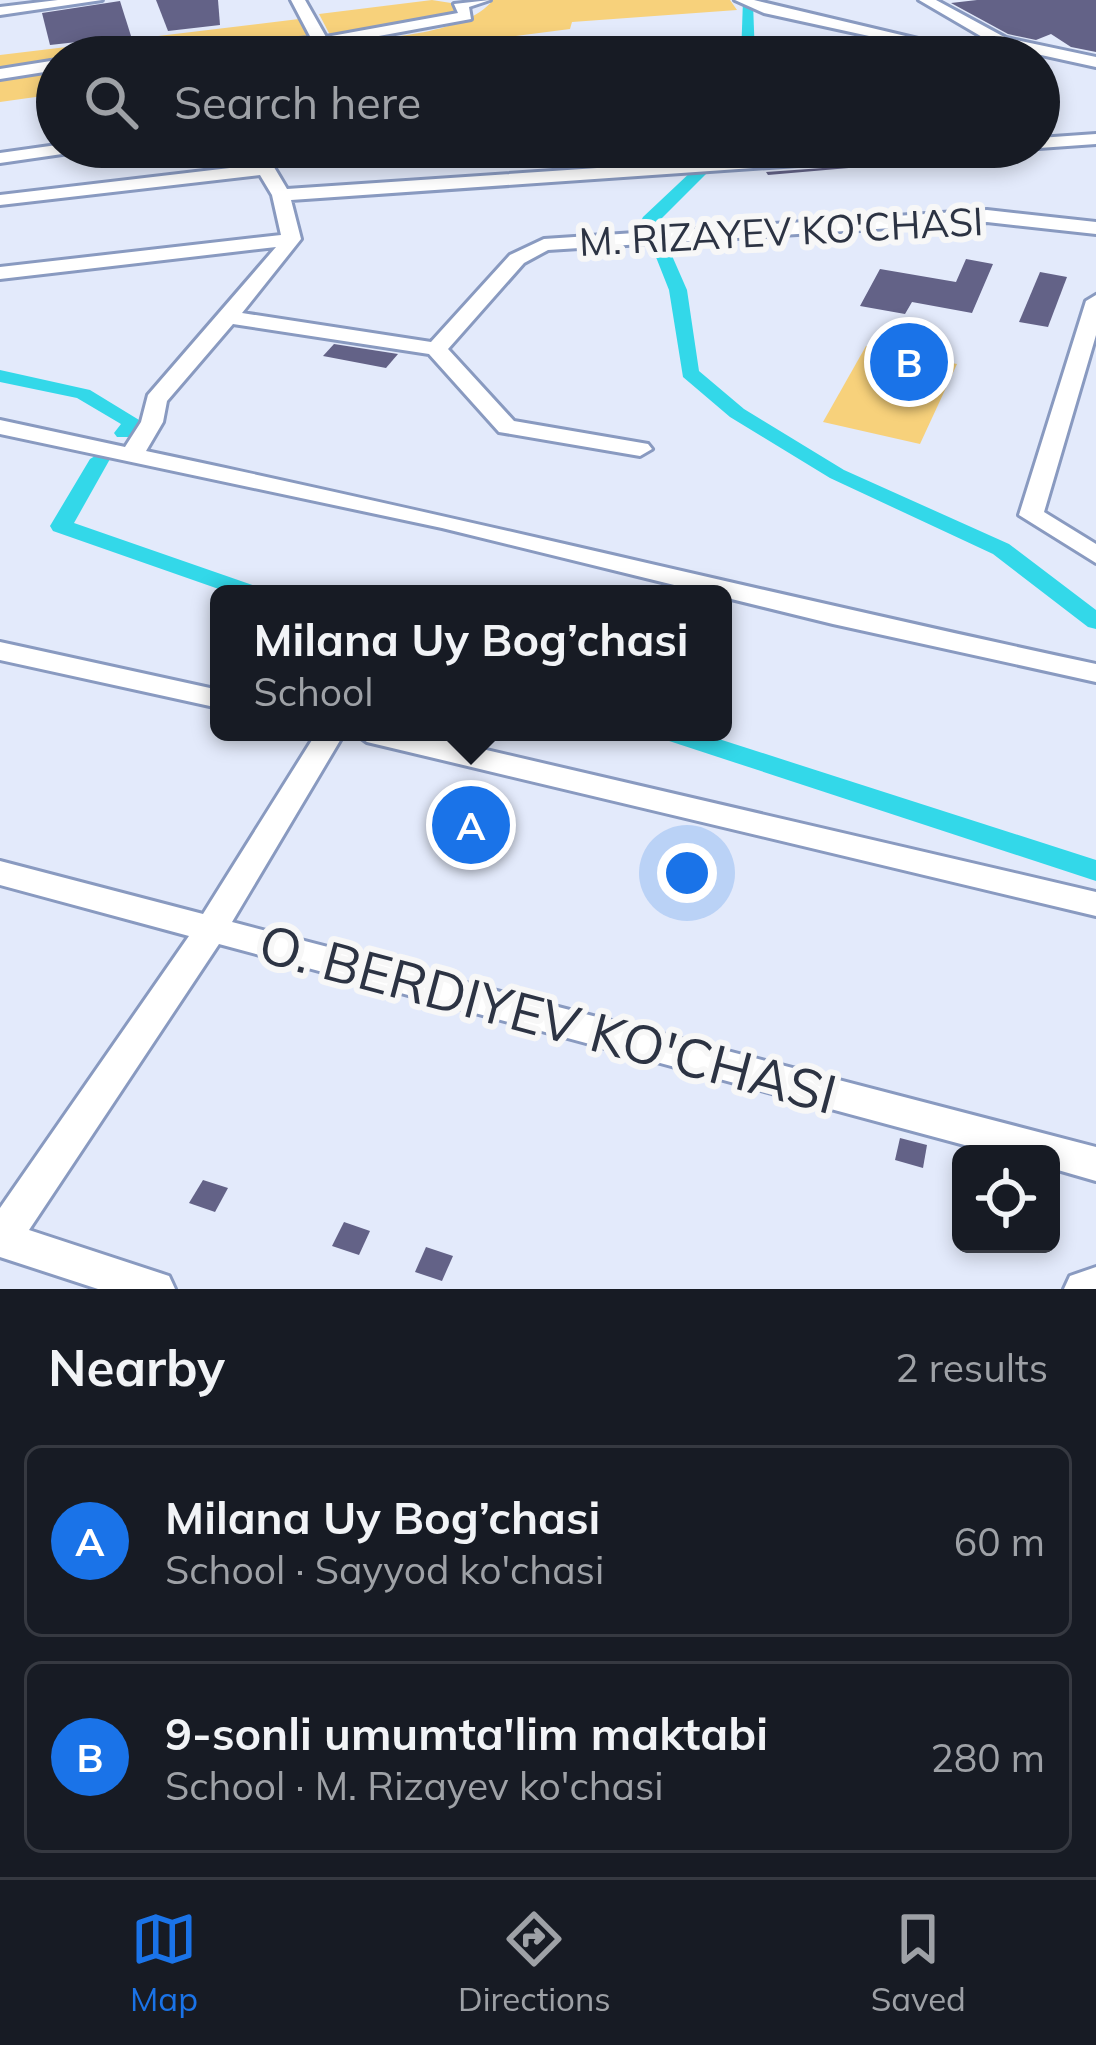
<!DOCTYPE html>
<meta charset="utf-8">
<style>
:root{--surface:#171b24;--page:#242831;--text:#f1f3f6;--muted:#9ea1a6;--line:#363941;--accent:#1a73e8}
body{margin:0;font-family:Mulish,sans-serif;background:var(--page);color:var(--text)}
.controls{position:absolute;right:36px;bottom:36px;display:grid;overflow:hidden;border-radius:18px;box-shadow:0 6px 18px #0003}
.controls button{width:108px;height:108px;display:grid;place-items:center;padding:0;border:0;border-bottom:3px solid var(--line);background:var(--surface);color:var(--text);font:60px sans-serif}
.you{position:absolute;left:687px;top:873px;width:42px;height:42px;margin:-30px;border:9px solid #fff;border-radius:50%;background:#1a73e8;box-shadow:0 0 0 18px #1a73e833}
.badge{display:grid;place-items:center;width:78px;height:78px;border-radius:50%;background:var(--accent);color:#fff;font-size:39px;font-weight:700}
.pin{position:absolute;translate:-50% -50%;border:6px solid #fff;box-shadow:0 3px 12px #0006}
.popup{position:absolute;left:210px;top:585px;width:522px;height:156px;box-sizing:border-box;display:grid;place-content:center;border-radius:18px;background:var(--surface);filter:drop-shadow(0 3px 9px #0005);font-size:39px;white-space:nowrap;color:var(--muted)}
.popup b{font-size:45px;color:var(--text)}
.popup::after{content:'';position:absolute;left:50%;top:100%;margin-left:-24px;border:24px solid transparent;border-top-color:var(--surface)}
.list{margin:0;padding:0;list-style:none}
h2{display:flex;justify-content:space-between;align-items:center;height:156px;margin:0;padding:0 48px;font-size:51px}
h2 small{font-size:39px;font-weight:400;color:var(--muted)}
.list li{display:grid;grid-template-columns:78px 1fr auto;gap:36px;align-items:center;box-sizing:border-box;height:192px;margin:0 24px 24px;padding:0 24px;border:3px solid var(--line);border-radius:18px}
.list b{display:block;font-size:45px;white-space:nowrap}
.list p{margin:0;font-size:39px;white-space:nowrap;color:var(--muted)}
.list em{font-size:39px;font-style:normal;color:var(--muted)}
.icon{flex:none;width:66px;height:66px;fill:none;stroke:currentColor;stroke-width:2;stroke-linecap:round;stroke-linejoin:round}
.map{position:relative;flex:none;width:1096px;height:1289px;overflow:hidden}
.search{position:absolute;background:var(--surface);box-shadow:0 6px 18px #0003;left:36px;right:36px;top:36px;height:132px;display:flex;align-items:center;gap:30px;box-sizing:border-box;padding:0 42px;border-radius:66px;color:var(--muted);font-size:45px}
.sheet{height:588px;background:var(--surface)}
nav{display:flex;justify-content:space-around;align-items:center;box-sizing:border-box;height:168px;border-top:3px solid var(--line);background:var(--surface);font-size:33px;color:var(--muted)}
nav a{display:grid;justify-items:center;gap:6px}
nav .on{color:var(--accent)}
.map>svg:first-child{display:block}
.green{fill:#f7d17b}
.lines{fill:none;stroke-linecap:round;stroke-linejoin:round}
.canal{fill:#33d8e9;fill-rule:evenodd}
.building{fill:#636287}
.street-casing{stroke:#899ac0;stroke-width:6}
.street{fill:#fff;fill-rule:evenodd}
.labels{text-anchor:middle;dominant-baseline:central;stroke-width:12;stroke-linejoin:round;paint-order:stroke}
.far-street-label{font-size:39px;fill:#2c3343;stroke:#f7f7f7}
.near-street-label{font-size:54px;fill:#2c3343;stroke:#f7f7f7}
</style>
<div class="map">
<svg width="1096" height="1289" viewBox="0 0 1096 1289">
<rect width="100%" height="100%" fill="#e3eafb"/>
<g class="green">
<polygon points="432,0 451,3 460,15 330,35 319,14"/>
<path d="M493,0H730L737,10L572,22L570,29L350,57H337L329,44C375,38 465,36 493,0Z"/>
<polygon points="299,19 311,40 57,57 57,61 0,69 0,55"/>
<polygon points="57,68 57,94 0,102 0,77"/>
<polygon points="866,346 957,364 920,444 823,422"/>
</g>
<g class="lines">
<g class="canal">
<polygon points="743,0 753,3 755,57 741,57"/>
<polygon points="708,147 724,147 711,164 701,164 698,161"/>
<polygon points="694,169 708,172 658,222 659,235 647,235 641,221 643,217"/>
<polygon points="652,238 666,242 687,290 699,371 744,409 844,470 1009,544 1096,610 1096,629 1088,627 993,554 830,478 730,417 683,377 669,290 650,242"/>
<polygon points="0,370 90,390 144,423 131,437 117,437 114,433 121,424 77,398 0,382"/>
<polygon points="100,453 110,459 74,523 264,589 268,594 233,594 53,531 50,526 90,459"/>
<polygon points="656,732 697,732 1096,860 1096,881 660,738"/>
</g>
</g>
<g class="building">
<polygon points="156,0 218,0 220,25 168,31"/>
<polygon points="977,0 1096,0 1096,52 1071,47 1051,34 1036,40 1008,34 951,3"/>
<polygon points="120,1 131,36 50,45 42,13"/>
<polygon points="964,158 768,175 766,172"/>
<polygon points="966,259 993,264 972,313 912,302 905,314 860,306 880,269 956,282"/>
<polygon points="1040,272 1067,277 1048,327 1019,322"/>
<polygon points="334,344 398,354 386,368 323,356"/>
<polygon points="900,1138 927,1145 923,1168 895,1160"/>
<polygon points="203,1180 228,1188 215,1212 189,1203"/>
<polygon points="344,1222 370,1231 359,1255 332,1246"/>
<polygon points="426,1247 453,1256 442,1281 415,1272"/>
</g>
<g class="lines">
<defs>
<g id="street">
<polygon points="58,0 102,0 0,15 0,7"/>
<polygon points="291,0 305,0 326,37 458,13 454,4 490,0 469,7 471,19 330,45 336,53 330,57 323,56 317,47 200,57 139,57 147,52 311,38"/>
<polygon points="735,0 754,0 994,57 965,57 764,13"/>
<polygon points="919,0 936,0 1006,38 1096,57 1096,67 996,45"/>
<polygon points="57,60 57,70 0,79 0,69"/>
<polygon points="1096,134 1096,144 1039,148 1034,147 1039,147 1039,138"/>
<polygon points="57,145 85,147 76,152 0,163 0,153"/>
<path d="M244,147H262L287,189L910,147H995L986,152L291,200L301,239L242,313L431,342L510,255L544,239L987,210L1096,222V234L987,222L548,250L524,263L448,349L514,421L648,444L652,449L640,456L499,432L429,354L233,324L167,401L163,422L146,451C464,518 779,596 1096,664V682L833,624L442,528L0,434V420L125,447L141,422L148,395L276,247L0,279V267L281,235L272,195L260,175L0,205V195L255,165Z"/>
<polygon points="1096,295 1096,335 1044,512 1096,544 1096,563 1019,515 1086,301"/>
<polygon points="0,642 219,690 219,708 0,660"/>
<polygon points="317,732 345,732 232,922 1096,1147 1096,1181 1051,1168 1051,1154 998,1154 219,944 29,1230 169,1276 175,1289 98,1289 0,1257 0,1208 189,936 0,885 0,861 203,914"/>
<polygon points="353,732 409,732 1096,892 1096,916 367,742"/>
<polygon points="1096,1267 1096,1289 1064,1289 1070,1276"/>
</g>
</defs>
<use href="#street" class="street-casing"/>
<use href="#street" class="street"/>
</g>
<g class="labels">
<g class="far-street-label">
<text transform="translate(781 231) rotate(-3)">M. RIZAYEV KO'CHASI</text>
</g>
<g class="near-street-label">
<text transform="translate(548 1018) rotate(15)">O. BERDIYEV KO'CHASI</text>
</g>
</g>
</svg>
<div class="controls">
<button><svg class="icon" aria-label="locate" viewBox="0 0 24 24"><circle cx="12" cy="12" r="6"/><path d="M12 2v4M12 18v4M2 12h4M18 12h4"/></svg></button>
</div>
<div class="you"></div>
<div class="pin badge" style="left:471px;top:825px">A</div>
<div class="popup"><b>Milana Uy Bog’chasi</b>School</div>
<div class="pin badge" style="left:909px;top:362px">B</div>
<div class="search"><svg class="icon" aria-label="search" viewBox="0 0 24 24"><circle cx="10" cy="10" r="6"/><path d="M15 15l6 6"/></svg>Search here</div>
</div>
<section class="sheet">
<h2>Nearby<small>2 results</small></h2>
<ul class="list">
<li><span class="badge">A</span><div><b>Milana Uy Bog’chasi</b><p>School · Sayyod ko'chasi</p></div><em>60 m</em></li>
<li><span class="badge">B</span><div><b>9-sonli umumta'lim maktabi</b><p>School · M. Rizayev ko'chasi</p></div><em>280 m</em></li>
</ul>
</section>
<nav>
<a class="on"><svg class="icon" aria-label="map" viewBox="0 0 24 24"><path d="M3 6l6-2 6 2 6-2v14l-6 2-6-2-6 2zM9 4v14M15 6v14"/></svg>Map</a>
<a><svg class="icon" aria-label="directions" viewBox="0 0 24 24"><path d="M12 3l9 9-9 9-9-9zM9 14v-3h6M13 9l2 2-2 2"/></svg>Directions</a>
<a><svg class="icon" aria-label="saved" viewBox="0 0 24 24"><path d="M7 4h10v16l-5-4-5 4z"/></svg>Saved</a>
</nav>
